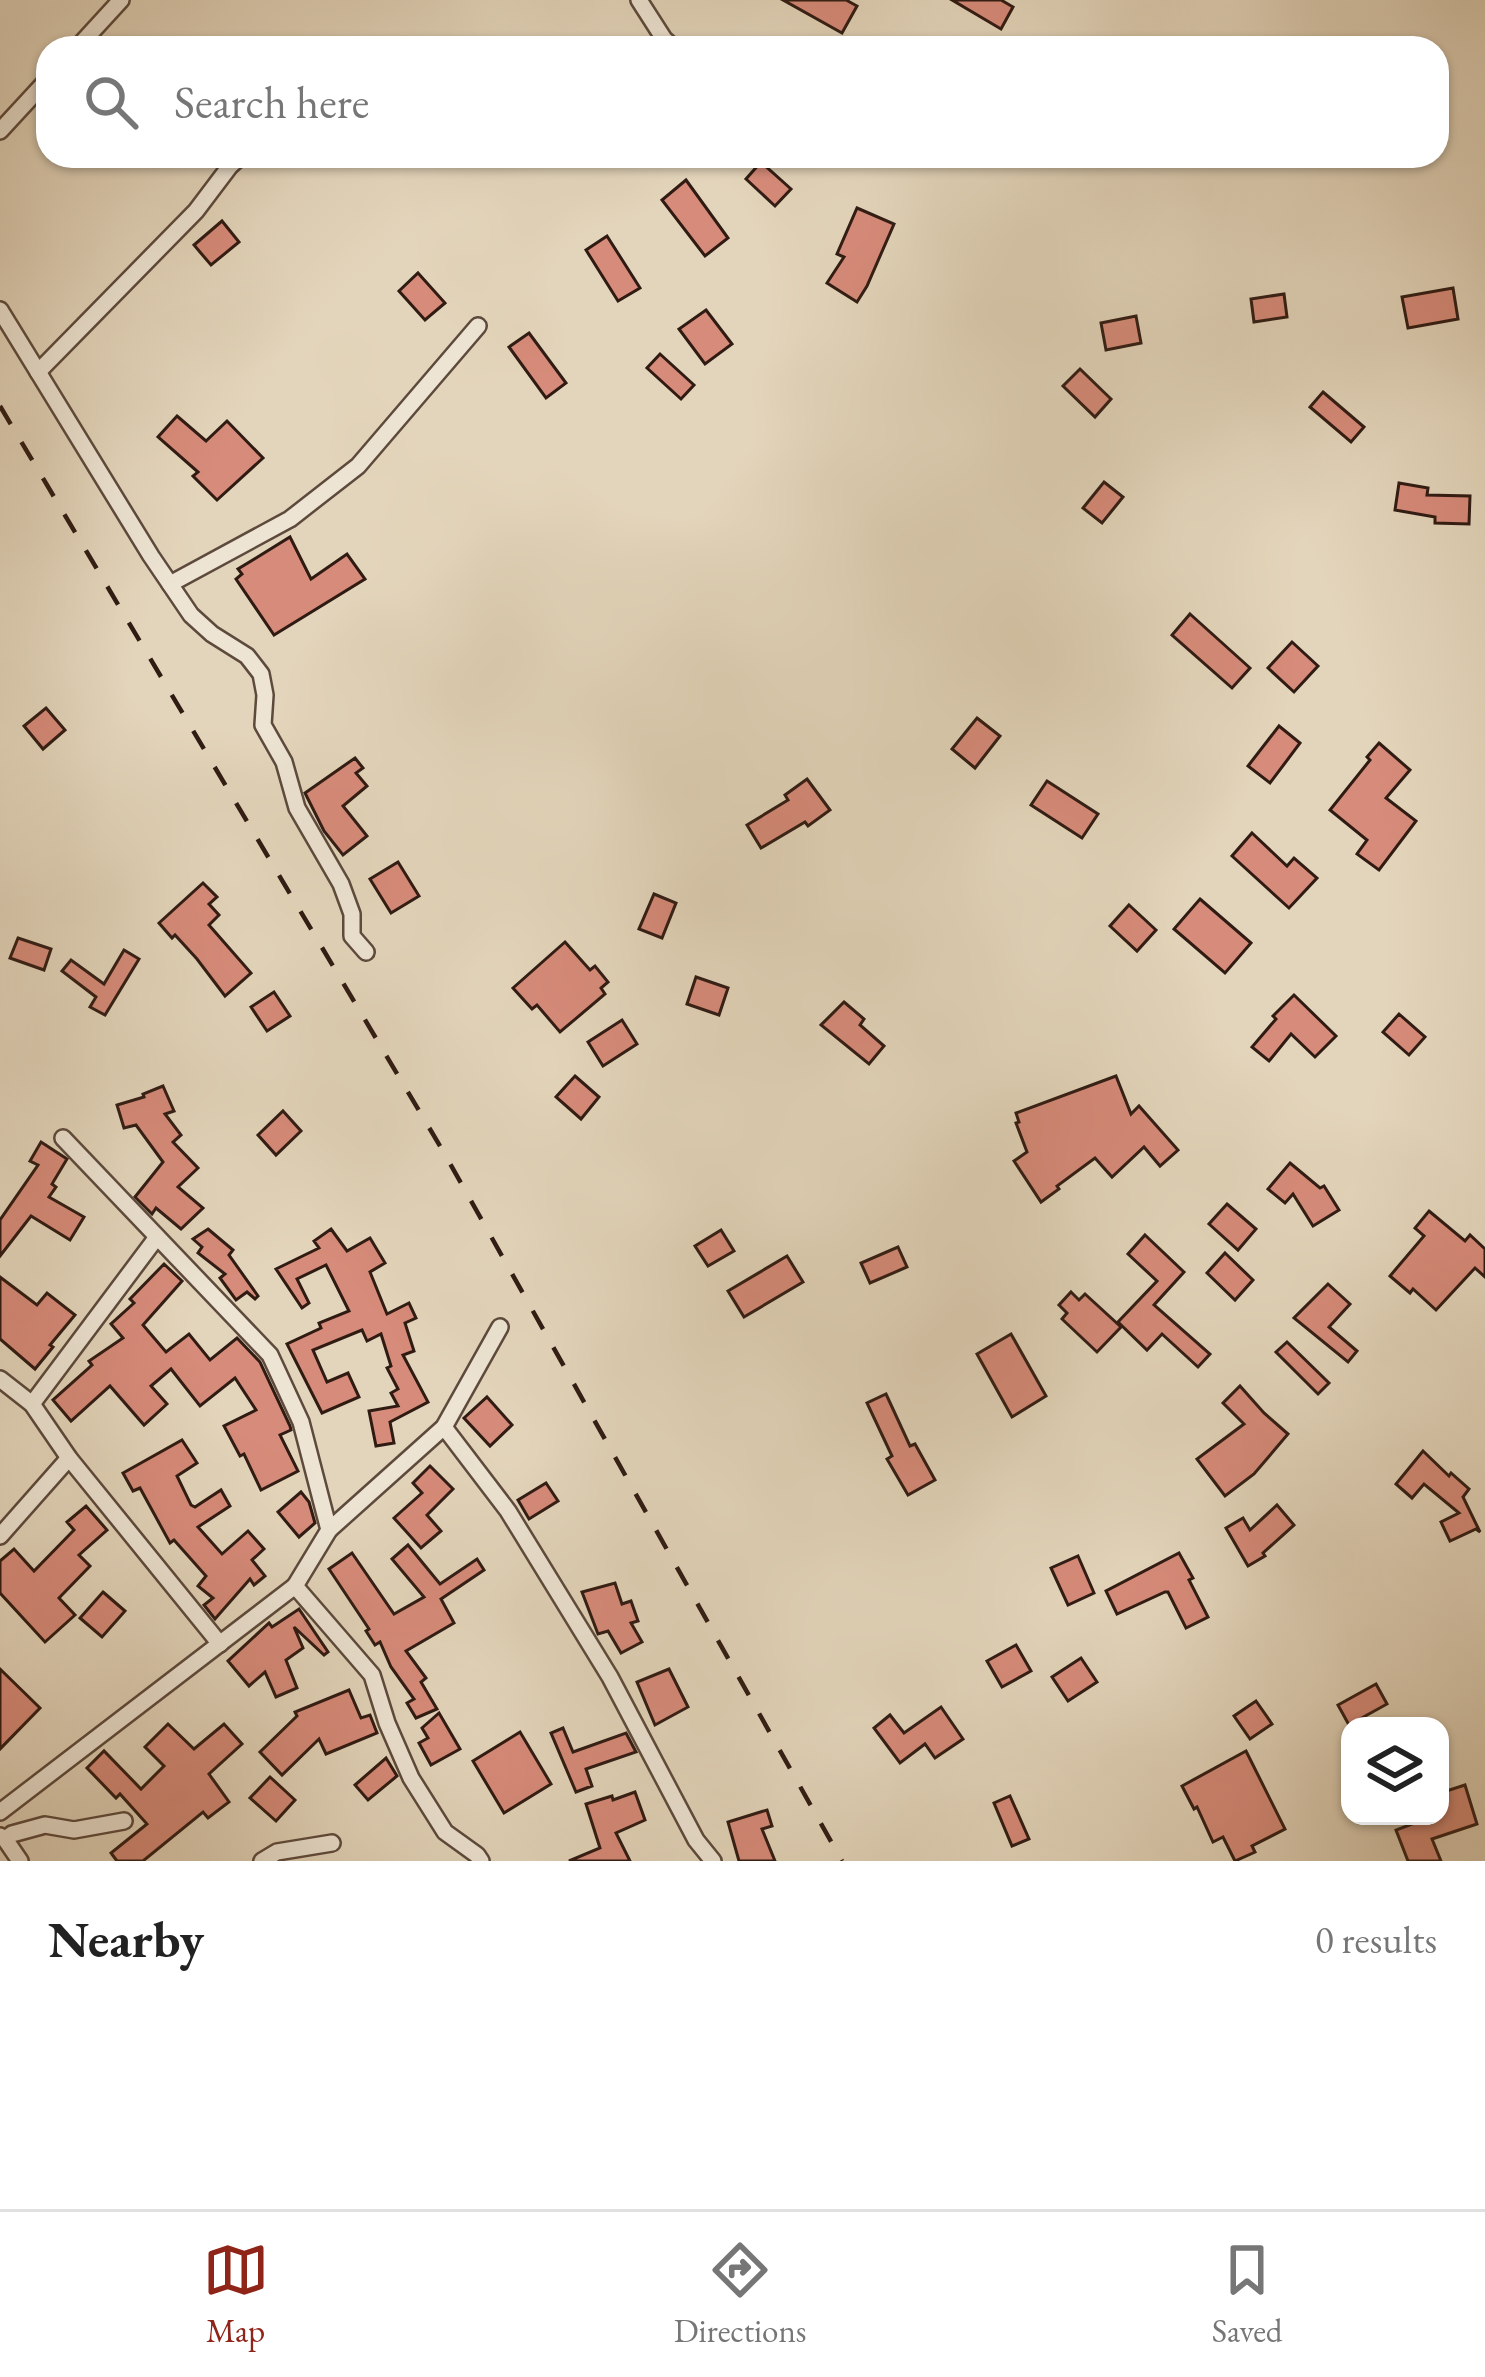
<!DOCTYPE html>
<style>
:root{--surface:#fff;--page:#f6f6f6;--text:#222;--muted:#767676;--line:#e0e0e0;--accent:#8f2418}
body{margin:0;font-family:"EB Garamond",serif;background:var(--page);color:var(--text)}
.controls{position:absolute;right:36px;bottom:36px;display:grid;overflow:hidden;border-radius:24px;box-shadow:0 3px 9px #0004}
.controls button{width:108px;height:108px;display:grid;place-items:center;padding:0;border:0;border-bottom:3px solid var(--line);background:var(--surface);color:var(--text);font:60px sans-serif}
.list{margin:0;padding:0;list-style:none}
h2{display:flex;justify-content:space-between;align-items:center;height:156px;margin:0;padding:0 48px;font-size:51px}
h2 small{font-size:39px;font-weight:400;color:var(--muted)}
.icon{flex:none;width:66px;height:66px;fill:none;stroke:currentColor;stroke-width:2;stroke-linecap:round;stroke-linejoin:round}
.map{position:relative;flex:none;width:1485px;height:1861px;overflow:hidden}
.search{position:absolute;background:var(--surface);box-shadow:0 3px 9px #0004;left:36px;right:36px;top:36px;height:132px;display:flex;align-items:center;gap:30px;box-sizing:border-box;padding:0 42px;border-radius:36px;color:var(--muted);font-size:45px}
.sheet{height:348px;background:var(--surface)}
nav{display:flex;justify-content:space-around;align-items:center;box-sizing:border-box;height:168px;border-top:3px solid var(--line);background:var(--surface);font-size:33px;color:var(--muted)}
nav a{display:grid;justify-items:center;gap:6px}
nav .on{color:var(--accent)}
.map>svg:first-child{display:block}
.building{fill:#d78b7a;stroke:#301b13;stroke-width:3}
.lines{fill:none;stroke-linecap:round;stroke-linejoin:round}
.street-casing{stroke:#5d4a3d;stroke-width:20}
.street{stroke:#ede4d3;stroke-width:15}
.rail{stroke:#301b13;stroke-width:4.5;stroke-dasharray:21 21;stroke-linecap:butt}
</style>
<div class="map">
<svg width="1485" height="1861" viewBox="0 0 1485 1861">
<rect width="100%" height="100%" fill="#e3d5bb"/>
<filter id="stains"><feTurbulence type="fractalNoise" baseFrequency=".00167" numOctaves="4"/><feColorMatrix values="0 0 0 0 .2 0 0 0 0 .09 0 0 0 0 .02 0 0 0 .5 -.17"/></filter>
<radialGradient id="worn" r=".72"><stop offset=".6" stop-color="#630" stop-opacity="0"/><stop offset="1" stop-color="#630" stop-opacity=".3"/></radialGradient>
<g class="building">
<polygon points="783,0 846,0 857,6 842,33"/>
<polygon points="952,0 1001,0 1013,7 1001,29"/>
<polygon points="761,162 791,189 775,206 746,179"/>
<polygon points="686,180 728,238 705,256 662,200"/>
<polygon points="857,208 894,224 867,286 857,302 827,283 844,257 837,254"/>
<polygon points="222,221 239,242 211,265 194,245"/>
<polygon points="607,236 640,288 618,301 586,250"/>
<polygon points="418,273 445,303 425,320 399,291"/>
<polygon points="1453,288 1458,319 1408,328 1402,297"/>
<polygon points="1284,294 1287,317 1254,322 1251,299"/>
<polygon points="706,310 732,344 705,364 679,329"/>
<polygon points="1136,316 1141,343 1106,350 1101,323"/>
<polygon points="529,333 566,383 546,398 509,347"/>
<polygon points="660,354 694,385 681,399 647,368"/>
<polygon points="1080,369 1111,399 1095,417 1063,386"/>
<polygon points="1323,392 1364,427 1351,442 1310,407"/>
<polygon points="177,416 206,441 227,421 263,458 217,500 193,476 198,472 158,437"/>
<polygon points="1104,482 1123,497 1102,523 1083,508"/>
<polygon points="1399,483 1428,488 1427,495 1470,496 1469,524 1435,523 1435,517 1395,510"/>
<polygon points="290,537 311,579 347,554 365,579 274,635 236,579 242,574 238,569"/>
<polygon points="1190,614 1250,668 1232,688 1172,635"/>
<polygon points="1292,642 1318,666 1294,692 1268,668"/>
<polygon points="46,708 65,730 43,749 24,726"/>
<polygon points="977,718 1000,736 975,768 952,749"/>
<polygon points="1279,726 1300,743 1270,783 1248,766"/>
<polygon points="1379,743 1410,770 1386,798 1416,821 1379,870 1357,854 1367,840 1330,810 1370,760 1367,757"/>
<polygon points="355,758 363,768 356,773 367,786 343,806 367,836 343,855 324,831 305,793"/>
<polygon points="807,779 830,810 808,826 805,822 761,848 747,825 788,800 785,795"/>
<polygon points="1047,781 1098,814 1082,838 1031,805"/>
<polygon points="1252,833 1287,866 1294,858 1317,878 1289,908 1232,856"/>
<polygon points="398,862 419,896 391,913 370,879"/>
<polygon points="203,883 217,897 209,904 219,915 209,925 251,973 225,996 197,959 175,935 172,938 159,923"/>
<polygon points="654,894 676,903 662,938 639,929"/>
<polygon points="1200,899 1251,943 1225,973 1174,929"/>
<polygon points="1129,905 1156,930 1137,951 1110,926"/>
<polygon points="18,938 51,949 44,970 10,958"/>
<polygon points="565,942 590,970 595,966 608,982 601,988 605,994 560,1032 537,1005 532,1009 513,988"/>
<polygon points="124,950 139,959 105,1015 90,1007 96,997 62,971 71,960 104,984"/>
<polygon points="696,977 728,988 719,1015 687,1004"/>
<polygon points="274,992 290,1016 267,1031 251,1007"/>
<polygon points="1294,995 1336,1036 1315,1057 1291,1034 1269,1061 1252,1047 1276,1019 1273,1016"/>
<polygon points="844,1002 864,1019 860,1025 884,1046 869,1064 821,1025"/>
<polygon points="1399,1014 1425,1037 1409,1055 1383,1032"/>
<polygon points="622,1020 637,1044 603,1066 588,1042"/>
<polygon points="575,1076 599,1097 581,1119 556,1097"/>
<polygon points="1116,1076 1131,1114 1139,1106 1178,1150 1160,1166 1144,1147 1112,1177 1095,1158 1057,1186 1059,1189 1041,1202 1014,1161 1027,1152 1016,1123 1019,1122 1016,1113"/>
<polygon points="163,1086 174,1111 165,1114 181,1135 173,1142 198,1168 178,1187 203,1208 181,1229 156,1208 152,1214 135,1197 163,1162 136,1125 124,1128 117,1105 144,1097 143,1094"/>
<polygon points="283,1111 301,1131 276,1155 258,1135"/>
<polygon points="41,1142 67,1159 52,1184 56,1187 49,1197 84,1217 70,1240 31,1216 0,1256 0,1220 38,1165 30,1161"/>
<polygon points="1290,1163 1320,1188 1324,1186 1339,1210 1313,1226 1293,1194 1285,1203 1268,1189"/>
<polygon points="1227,1204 1256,1229 1238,1250 1209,1224"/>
<polygon points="1429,1211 1465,1241 1470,1235 1485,1249 1485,1277 1475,1268 1436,1310 1413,1289 1410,1293 1390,1276 1424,1236 1415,1228"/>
<polygon points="208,1229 233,1250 229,1255 258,1296 255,1299 247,1292 236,1300 220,1278 225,1274 198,1253 202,1247 193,1239"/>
<polygon points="331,1229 347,1251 370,1238 385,1263 370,1272 387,1314 409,1303 416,1318 405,1323 414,1351 403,1355 428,1402 390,1422 394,1443 376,1446 369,1411 398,1406 391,1393 398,1389 387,1368 391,1366 381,1334 367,1341 362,1330 313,1350 327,1382 348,1373 359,1397 322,1413 287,1344 321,1328 319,1323 349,1311 326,1265 297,1279 309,1303 302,1308 276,1269 319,1248 314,1241"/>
<polygon points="721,1230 734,1251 708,1266 695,1246"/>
<polygon points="1145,1235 1184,1272 1154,1305 1210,1354 1198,1367 1162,1334 1147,1350 1118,1322 1157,1281 1128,1254"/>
<polygon points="898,1247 907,1267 870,1283 861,1263"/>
<polygon points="1225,1253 1253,1280 1235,1300 1207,1273"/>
<polygon points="787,1256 803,1282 744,1317 728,1291"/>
<polygon points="164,1264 182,1281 143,1325 166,1352 189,1334 210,1360 237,1338 260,1362 290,1426 291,1430 280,1435 298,1471 261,1490 244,1454 240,1456 224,1426 256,1410 235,1378 200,1406 171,1369 151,1386 167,1404 144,1425 110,1386 71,1421 53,1400 92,1365 89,1361 123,1338 111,1324 134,1303 130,1299"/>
<polygon points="0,1277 37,1305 47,1293 75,1315 50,1345 53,1347 35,1369 0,1339"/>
<polygon points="1328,1284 1350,1304 1329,1327 1357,1351 1348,1362 1294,1318"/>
<polygon points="1071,1292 1079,1300 1085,1294 1121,1327 1097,1352 1062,1319 1067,1313 1059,1305"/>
<polygon points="1011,1334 1046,1396 1012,1417 977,1354"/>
<polygon points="1287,1342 1329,1383 1318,1394 1276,1352"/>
<polygon points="1240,1386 1264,1413 1288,1434 1254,1474 1225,1496 1197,1459 1244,1424 1223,1403"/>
<polygon points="886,1394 910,1446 915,1444 935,1480 908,1495 887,1459 892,1456 867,1403"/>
<polygon points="487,1397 512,1425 490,1446 464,1418"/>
<polygon points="182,1440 197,1463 177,1476 191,1505 195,1507 221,1490 230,1506 198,1527 222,1554 248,1531 264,1549 252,1560 265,1576 254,1585 250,1579 215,1619 204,1605 213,1598 198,1586 206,1576 174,1540 170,1543 140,1488 133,1491 123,1473"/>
<polygon points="1423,1451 1449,1476 1451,1473 1469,1489 1463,1497 1480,1532 1476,1529 1450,1541 1441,1522 1459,1513 1424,1484 1412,1498 1396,1484"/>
<polygon points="430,1466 453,1489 427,1515 441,1531 421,1548 394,1518 422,1493 413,1483"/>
<polygon points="546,1483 558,1501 529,1519 518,1500"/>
<polygon points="301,1492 309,1502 315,1523 299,1537 278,1512"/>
<polygon points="1277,1505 1294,1525 1263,1553 1265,1556 1248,1566 1226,1528 1243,1518 1250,1530"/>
<polygon points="86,1506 107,1530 79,1555 90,1566 59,1598 75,1615 45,1642 0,1593 0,1561 14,1549 34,1571 74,1530 67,1522"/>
<polygon points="408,1545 440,1584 477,1559 484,1570 441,1599 454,1623 406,1651 426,1678 421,1682 437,1709 416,1718 407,1703 414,1699 391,1667 380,1642 375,1645 366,1631 369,1629 329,1569 352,1553 394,1614 424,1597 392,1559"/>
<polygon points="1179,1553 1193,1578 1189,1580 1208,1617 1186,1628 1168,1592 1165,1592 1117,1614 1106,1591"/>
<polygon points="1078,1556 1094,1593 1068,1605 1051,1568"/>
<polygon points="615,1583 622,1604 631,1601 638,1621 631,1623 642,1642 621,1653 608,1631 598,1634 582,1592"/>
<polygon points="103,1592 125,1611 102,1637 80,1618"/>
<polygon points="299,1609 328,1652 324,1655 294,1627 303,1648 286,1660 297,1688 276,1697 265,1672 249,1686 228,1661 269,1623 272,1627"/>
<polygon points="1016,1645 1031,1671 1002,1687 987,1661"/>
<polygon points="1081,1658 1097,1682 1068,1701 1052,1677"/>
<polygon points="0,1669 40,1708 0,1749"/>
<polygon points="669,1669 688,1707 655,1725 637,1682"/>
<polygon points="1376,1684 1387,1704 1349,1725 1338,1705"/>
<polygon points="349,1690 361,1718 370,1715 377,1733 326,1754 319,1739 282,1775 260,1752 297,1716 295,1712"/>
<polygon points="1256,1701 1272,1724 1250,1739 1234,1716"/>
<polygon points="941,1707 963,1739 935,1758 925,1744 900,1763 874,1728 890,1715 904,1733"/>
<polygon points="439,1713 460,1749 431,1765 419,1743 428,1738 422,1728"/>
<polygon points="168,1724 194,1749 224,1724 242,1744 209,1774 229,1802 208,1818 203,1812 143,1861 117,1861 111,1853 147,1824 120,1794 116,1798 87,1768 104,1751 141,1789 164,1766 145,1747"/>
<polygon points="563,1728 573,1752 626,1733 636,1752 586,1769 592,1786 576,1792 551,1733"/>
<polygon points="520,1732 551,1784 504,1813 473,1761"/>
<polygon points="1246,1751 1285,1829 1252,1846 1255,1852 1235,1861 1223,1837 1213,1842 1197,1807 1194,1809 1182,1786"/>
<polygon points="386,1758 397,1776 368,1800 355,1785"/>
<polygon points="270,1777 295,1800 276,1821 250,1798"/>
<polygon points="1465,1785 1477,1824 1432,1839 1441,1861 1408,1861 1396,1830 1433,1816 1440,1816 1440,1793"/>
<polygon points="635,1792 645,1820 616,1833 630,1861 569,1861 600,1848 586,1804 612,1796 613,1800"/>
<polygon points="1010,1796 1029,1839 1012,1846 994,1803"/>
<polygon points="767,1810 772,1826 762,1829 775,1861 739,1861 728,1822"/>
</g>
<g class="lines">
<defs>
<g id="street">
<polyline points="639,0 664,39 674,48"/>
<polyline points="77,48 121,0"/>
<polyline points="0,131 48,79"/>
<polyline points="0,310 151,556 191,615 212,634 247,656 261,674 265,695 263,725 284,762 297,808 341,884 352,914 352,936 366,952"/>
<polyline points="38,372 196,211 230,166 241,156"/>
<polyline points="170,584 290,519 358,466 478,326"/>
<polyline points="63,1138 270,1355 301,1422 329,1530 295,1586"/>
<polyline points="0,1379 32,1404 69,1458 220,1644"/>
<polyline points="32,1404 157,1237"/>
<polyline points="444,1427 508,1511 610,1677 696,1840 713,1861"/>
<polyline points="329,1530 444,1427 500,1327"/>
<polyline points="0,1536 69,1458"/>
<polyline points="0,1812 295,1586 372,1675 387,1723 411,1778 445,1832 477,1855 481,1861"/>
<polyline points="0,1836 5,1839 20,1861"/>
<polyline points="5,1839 12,1834 45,1825 74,1830 124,1821"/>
<polyline points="262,1861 277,1852 332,1843"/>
</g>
</defs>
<use href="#street" class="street-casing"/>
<use href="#street" class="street"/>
<polyline class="rail" points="0,406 443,1151 842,1861"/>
</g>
<rect width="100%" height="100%" filter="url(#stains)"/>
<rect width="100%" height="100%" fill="url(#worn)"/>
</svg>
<div class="controls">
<button><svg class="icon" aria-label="layers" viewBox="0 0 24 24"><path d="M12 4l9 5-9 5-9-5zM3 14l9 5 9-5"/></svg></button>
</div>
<div class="search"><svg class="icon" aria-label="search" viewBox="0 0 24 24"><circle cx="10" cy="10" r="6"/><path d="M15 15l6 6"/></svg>Search here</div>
</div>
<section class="sheet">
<h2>Nearby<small>0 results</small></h2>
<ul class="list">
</ul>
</section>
<nav>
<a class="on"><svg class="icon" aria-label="map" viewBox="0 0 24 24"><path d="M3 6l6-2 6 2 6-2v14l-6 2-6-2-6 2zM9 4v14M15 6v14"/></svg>Map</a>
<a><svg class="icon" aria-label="directions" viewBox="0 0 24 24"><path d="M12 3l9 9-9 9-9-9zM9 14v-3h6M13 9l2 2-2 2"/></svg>Directions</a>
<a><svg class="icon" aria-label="saved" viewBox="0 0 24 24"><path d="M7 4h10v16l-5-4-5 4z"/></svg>Saved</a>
</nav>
